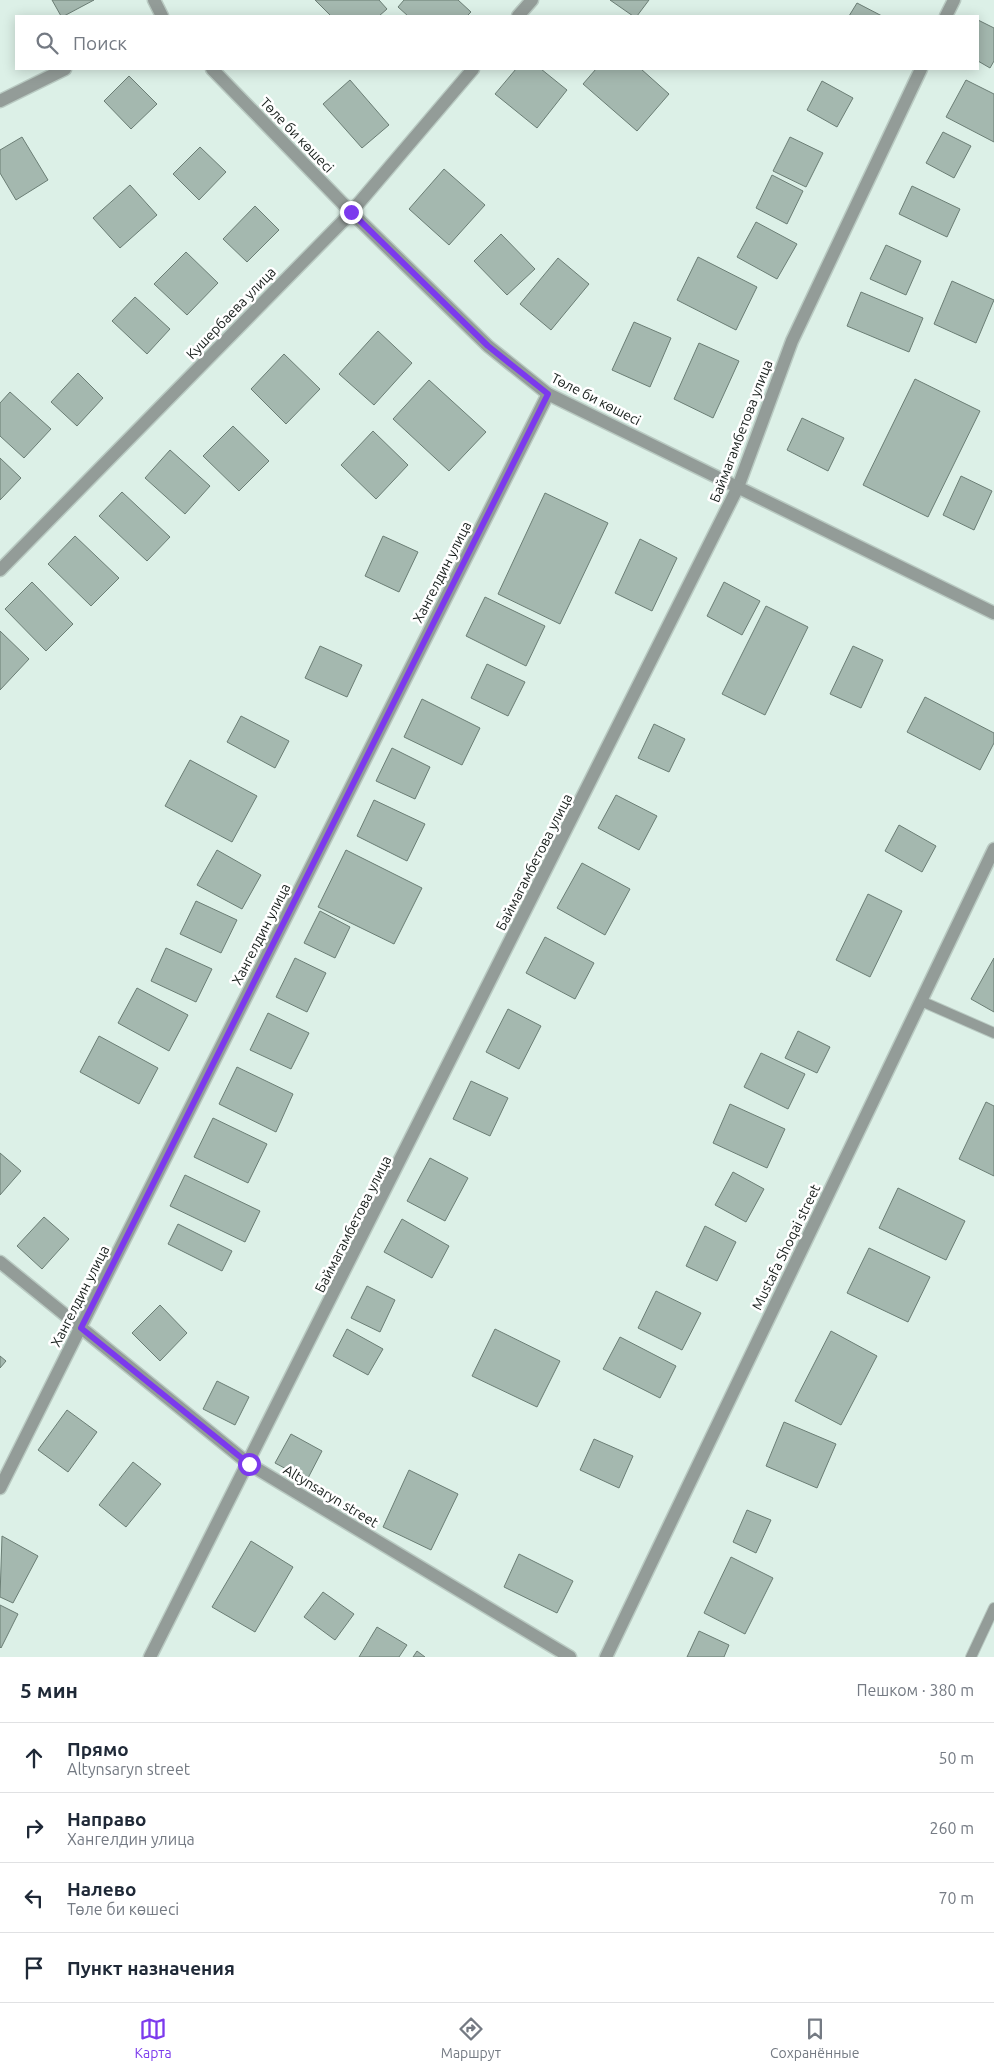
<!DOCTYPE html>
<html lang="ru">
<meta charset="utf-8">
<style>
:root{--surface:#fff;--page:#f2f2f3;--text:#1f2937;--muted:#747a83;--line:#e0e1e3;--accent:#7c3aed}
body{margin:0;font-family:Ubuntu,sans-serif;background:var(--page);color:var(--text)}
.stop{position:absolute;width:15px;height:15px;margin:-11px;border:4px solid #7c3aed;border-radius:50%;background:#fff}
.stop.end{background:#7c3aed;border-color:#fff;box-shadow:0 1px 5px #0008}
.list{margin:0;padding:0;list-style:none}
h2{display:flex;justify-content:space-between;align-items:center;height:65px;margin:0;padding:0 20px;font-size:21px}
h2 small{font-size:16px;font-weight:400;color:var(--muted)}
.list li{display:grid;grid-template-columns:32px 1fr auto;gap:15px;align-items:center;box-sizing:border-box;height:70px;padding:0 20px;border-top:1px solid var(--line)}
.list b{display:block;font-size:19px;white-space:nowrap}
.list p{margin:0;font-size:16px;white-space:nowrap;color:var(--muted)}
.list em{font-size:16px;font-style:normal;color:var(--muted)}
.icon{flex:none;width:28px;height:28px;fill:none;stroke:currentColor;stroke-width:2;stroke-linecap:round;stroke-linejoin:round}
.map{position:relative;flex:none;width:994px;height:1657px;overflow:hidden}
.search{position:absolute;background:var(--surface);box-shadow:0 2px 12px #0003;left:15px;right:15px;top:15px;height:55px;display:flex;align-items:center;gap:12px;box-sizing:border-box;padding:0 18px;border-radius:0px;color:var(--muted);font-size:19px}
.sheet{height:345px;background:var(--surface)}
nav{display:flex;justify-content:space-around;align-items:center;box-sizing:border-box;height:70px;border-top:1px solid var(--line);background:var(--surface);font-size:14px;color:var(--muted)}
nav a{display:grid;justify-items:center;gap:2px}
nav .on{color:var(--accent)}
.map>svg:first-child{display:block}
.building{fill:#a4b8af;stroke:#6b7e75}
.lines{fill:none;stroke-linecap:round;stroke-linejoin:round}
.service-casing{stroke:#b9cac2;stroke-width:12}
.minor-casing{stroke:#b9cac2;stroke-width:15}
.tertiary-casing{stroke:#b9cac2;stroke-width:15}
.service{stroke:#939c98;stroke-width:10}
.minor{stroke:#939c98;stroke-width:12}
.tertiary{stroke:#939c98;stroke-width:12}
.route{stroke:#7c3aed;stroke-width:6}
.labels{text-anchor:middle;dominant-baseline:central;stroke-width:5;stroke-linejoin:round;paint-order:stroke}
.street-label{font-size:14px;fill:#171e1b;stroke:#fff}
</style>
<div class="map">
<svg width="994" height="1657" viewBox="0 0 994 1657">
<rect width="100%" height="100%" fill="#dcf0e7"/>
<g class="building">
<polygon points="52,0 94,0 64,16 61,16"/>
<polygon points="315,0 379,0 387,9 379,16 331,16"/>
<polygon points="404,0 458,0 471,12 467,16 408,16 398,7"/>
<polygon points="610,0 649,0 637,16 633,16"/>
<polygon points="857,3 882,16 849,16"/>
<polygon points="978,20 994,28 994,61 990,68 978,61"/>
<polygon points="516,69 541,69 567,90 537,128 495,94"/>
<polygon points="596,69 641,69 669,94 637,131 583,84"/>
<polygon points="129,76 157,104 131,129 104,101"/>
<polygon points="350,80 389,125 362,148 323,104"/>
<polygon points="966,80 994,94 994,142 946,117"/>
<polygon points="822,81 853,98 837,127 807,110"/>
<polygon points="943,132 971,146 954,178 926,163"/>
<polygon points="22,137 48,180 16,200 0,173 0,150"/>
<polygon points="790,137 823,153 806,187 773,171"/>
<polygon points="200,147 226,172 199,200 173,174"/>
<polygon points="444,169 485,205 449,245 409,209"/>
<polygon points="772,175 803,191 787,224 756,208"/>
<polygon points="130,185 157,215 120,248 93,218"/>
<polygon points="912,186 960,209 947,237 899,214"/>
<polygon points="255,206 279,230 247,262 223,239"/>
<polygon points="756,222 797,244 777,279 737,257"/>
<polygon points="501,234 535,269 507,295 474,261"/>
<polygon points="886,245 921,261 906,295 870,279"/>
<polygon points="186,252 218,283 187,315 154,284"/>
<polygon points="698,257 757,287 736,330 677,300"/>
<polygon points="558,258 589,284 551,330 520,304"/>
<polygon points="952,281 994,300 976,343 934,324"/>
<polygon points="861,292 923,318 909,352 847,326"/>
<polygon points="135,297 170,329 147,354 112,321"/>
<polygon points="634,322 671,338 650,387 612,370"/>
<polygon points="378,331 412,363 374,405 339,374"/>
<polygon points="699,343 739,361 713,418 674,399"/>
<polygon points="284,354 320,389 286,424 251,389"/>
<polygon points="78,373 103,398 77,426 51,402"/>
<polygon points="915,379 980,411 928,517 863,485"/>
<polygon points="429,380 486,432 449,471 393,419"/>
<polygon points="10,392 51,429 24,458 0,436 0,403"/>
<polygon points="802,418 844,438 828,471 787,450"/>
<polygon points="233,426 269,461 239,491 203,456"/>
<polygon points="373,431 408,465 376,499 341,465"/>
<polygon points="170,450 210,486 185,514 145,478"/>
<polygon points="0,458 21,478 0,500"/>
<polygon points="961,476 992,491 974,530 943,515"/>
<polygon points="122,492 170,537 147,561 99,516"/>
<polygon points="545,493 608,523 560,624 498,594"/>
<polygon points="75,536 119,578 91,606 48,564"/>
<polygon points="383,536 418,552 399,592 365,576"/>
<polygon points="640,539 677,558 652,611 615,593"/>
<polygon points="32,582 73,624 46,651 5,609"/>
<polygon points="724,582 760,601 742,635 707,616"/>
<polygon points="485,597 545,626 526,666 466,636"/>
<polygon points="766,606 808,627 765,715 722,694"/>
<polygon points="0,631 29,659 0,690"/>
<polygon points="320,646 362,665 347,697 305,678"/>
<polygon points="853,646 883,660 861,708 830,694"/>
<polygon points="487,664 525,682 508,716 471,698"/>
<polygon points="925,697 994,733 994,743 980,770 907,732"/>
<polygon points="422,699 480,728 462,765 404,737"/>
<polygon points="241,716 289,741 275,768 227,742"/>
<polygon points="654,724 685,739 669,772 638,758"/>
<polygon points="392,748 430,767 415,799 376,781"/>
<polygon points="190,760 257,796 232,842 165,806"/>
<polygon points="616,795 657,816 639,850 598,828"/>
<polygon points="374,800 425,824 407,861 357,836"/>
<polygon points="899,825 936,846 922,872 885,851"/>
<polygon points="217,850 261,875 242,909 197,885"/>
<polygon points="346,850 422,888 394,944 318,907"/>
<polygon points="582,863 630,889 605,935 557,908"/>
<polygon points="868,894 902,911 870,977 836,960"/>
<polygon points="196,901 237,920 221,953 180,934"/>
<polygon points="320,911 350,927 335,958 304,943"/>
<polygon points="545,937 594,963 575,999 526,973"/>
<polygon points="166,948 212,969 196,1002 151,981"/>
<polygon points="295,958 326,973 307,1012 276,997"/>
<polygon points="994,958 994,1012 971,999"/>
<polygon points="137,988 188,1015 169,1051 118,1023"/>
<polygon points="508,1009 541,1026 519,1069 486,1052"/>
<polygon points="268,1013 309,1033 291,1069 250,1050"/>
<polygon points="798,1031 830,1047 817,1073 785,1058"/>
<polygon points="99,1036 158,1068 139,1104 80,1072"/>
<polygon points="761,1053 805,1074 788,1109 744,1087"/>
<polygon points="237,1067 293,1094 276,1132 219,1104"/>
<polygon points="471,1081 508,1098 490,1136 453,1119"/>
<polygon points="986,1102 994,1106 994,1176 959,1159"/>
<polygon points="730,1104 785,1129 767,1168 713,1143"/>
<polygon points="213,1118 267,1144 248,1183 194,1157"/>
<polygon points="0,1153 21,1171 0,1195"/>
<polygon points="430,1158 468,1178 445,1221 407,1201"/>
<polygon points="733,1172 764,1189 746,1222 715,1205"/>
<polygon points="185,1175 260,1211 245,1242 170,1206"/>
<polygon points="898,1188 965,1221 946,1260 879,1228"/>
<polygon points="44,1217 69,1239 42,1269 17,1246"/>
<polygon points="402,1219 449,1246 432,1278 384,1252"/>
<polygon points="178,1224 232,1251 222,1271 168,1244"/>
<polygon points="705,1226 736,1242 717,1281 686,1266"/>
<polygon points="869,1248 930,1277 908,1322 847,1293"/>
<polygon points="367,1286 395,1300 380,1332 351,1318"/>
<polygon points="656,1291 701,1313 682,1350 638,1328"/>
<polygon points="160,1305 187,1333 160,1361 132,1333"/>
<polygon points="347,1329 383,1349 368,1375 333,1356"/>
<polygon points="495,1329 560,1361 537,1407 472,1376"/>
<polygon points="831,1331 877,1356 841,1425 795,1401"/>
<polygon points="620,1337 676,1366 660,1398 603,1369"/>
<polygon points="0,1356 6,1361 0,1368"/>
<polygon points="217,1381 249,1397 235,1425 203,1409"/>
<polygon points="67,1410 97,1432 68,1472 38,1450"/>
<polygon points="784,1422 836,1444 817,1488 766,1466"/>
<polygon points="291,1434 322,1451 307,1480 275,1463"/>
<polygon points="594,1439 633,1456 619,1488 580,1470"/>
<polygon points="133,1462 161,1484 126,1527 99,1505"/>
<polygon points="409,1470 458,1494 431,1550 383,1527"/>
<polygon points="747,1510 771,1520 756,1553 733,1542"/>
<polygon points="2,1536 38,1556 13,1603 0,1597"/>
<polygon points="251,1541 293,1567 255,1632 212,1607"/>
<polygon points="519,1554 573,1581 557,1613 504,1587"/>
<polygon points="731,1557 773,1578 745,1634 704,1613"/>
<polygon points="323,1592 354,1614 335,1640 304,1617"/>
<polygon points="0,1605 18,1614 1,1648 0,1647"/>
<polygon points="377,1627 407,1645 399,1657 359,1657"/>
<polygon points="699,1631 729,1645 724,1657 687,1657"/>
<polygon points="417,1651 425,1657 413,1657"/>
</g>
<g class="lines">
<defs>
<g id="service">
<polyline points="921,1001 994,1033"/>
<polyline points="971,1657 994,1608"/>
</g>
<g id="minor">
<polyline points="518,16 532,0"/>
<polyline points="946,16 954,0"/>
<polyline points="0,101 65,69"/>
<polyline points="0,570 347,217 473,69"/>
<polyline points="0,1262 249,1464 570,1657"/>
<polyline points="0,1488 548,394"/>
<polyline points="150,1657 738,487 792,341 921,69"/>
<polyline points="606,1657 994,849"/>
</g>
<g id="tertiary">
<polyline points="154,0 162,16"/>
<polyline points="212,69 351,212 488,346 548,394 994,613"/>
</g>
</defs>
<use href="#service" class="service-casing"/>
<use href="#minor" class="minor-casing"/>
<use href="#tertiary" class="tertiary-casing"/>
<use href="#service" class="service"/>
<use href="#minor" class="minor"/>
<use href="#tertiary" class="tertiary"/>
</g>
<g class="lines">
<polyline class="route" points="249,1464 81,1328 548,394 488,346 351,212"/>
</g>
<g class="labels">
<g class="street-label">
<text transform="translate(297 135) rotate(46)">Төле би көшесі</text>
<text transform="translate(231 313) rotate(-46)">Кушербаева улица</text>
<text transform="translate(596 399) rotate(27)">Төле би көшесі</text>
<text transform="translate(741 431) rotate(-69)">Баймагамбетова улица</text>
<text transform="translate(442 572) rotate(-63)">Хангелдин улица</text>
<text transform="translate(534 862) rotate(-63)">Баймагамбетова улица</text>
<text transform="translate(261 934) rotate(-63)">Хангелдин улица</text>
<text transform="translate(353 1224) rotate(-63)">Баймагамбетова улица</text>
<text transform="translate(786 1247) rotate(-64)">Mustafa Shoqai street</text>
<text transform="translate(80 1296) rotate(-63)">Хангелдин улица</text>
<text transform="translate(331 1496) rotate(31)">Altynsaryn street</text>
</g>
</g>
</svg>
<div class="stop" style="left:249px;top:1464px"></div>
<div class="stop end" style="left:351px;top:212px"></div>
<div class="search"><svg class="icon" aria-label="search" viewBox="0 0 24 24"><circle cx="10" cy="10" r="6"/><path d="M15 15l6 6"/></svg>Поиск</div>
</div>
<section class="sheet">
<h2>5 мин<small>Пешком · 380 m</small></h2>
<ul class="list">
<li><svg class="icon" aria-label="ahead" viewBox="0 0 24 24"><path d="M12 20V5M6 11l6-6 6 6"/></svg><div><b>Прямо</b><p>Altynsaryn street</p></div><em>50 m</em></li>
<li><svg class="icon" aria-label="right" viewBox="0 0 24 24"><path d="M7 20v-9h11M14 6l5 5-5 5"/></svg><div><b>Направо</b><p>Хангелдин улица</p></div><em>260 m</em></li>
<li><svg class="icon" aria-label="left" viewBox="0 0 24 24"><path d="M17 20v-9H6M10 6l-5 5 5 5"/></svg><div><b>Налево</b><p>Төле би көшесі</p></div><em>70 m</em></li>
<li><svg class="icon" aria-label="arrive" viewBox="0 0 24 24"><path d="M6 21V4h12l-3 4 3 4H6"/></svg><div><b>Пункт назначения</b></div></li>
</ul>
</section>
<nav>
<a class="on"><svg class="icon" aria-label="map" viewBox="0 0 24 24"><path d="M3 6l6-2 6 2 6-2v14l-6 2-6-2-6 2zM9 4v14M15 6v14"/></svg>Карта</a>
<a><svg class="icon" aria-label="directions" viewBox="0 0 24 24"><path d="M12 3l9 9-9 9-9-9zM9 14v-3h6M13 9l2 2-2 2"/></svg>Маршрут</a>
<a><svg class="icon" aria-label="saved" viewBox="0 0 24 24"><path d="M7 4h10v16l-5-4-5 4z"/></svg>Сохранённые</a>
</nav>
